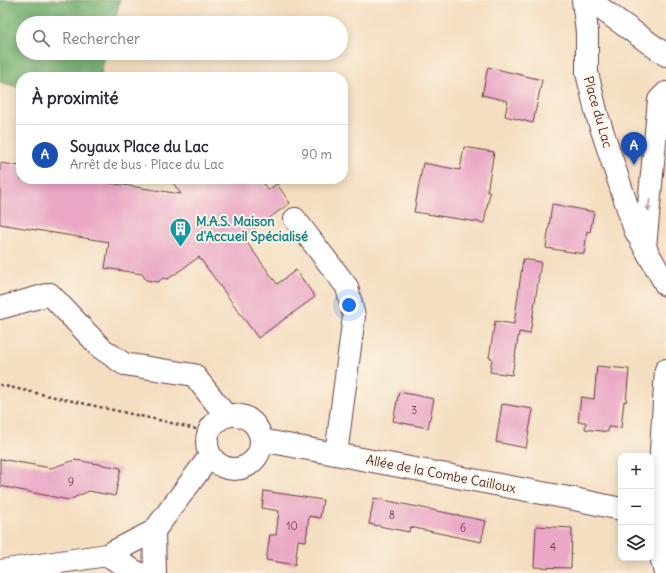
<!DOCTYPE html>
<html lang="fr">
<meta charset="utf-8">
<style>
:root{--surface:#fff;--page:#f2f2f3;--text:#2b2b33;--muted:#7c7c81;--line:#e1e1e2;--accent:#7c3aed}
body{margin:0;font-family:Delius,sans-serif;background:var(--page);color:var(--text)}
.controls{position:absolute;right:12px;bottom:12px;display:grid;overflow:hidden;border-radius:8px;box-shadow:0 2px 10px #0003}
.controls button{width:36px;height:36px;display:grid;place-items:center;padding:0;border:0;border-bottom:1px solid var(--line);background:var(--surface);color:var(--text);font:20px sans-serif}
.you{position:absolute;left:349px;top:305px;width:14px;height:14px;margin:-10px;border:3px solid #fff;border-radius:50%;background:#1a73e8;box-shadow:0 0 0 6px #1a73e833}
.badge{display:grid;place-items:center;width:26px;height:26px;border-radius:50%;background:var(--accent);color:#fff;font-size:13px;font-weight:700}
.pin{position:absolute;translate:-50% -33px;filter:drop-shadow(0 1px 2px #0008)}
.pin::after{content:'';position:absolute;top:21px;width:14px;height:12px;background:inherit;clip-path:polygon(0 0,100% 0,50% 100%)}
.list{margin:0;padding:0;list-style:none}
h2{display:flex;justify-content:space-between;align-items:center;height:52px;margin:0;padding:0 16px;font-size:17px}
h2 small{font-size:13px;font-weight:400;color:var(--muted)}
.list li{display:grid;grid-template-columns:26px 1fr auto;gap:12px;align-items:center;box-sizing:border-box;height:60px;padding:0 16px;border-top:1px solid var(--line)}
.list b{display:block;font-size:15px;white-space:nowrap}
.list p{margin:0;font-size:13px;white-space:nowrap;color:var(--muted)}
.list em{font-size:13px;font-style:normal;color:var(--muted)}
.icon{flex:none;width:22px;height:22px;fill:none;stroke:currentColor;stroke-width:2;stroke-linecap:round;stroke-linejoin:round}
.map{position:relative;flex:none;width:666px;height:573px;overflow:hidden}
.search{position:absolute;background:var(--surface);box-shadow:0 2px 10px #0003;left:16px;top:16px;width:332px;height:44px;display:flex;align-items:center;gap:10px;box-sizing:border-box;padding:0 14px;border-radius:22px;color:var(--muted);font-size:15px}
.panel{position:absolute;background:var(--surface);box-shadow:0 2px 10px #0003;left:16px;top:72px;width:332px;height:112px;border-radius:16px}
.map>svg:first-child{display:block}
.forest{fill:#72ae6e;stroke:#5e664c}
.building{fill:#eaa8c6}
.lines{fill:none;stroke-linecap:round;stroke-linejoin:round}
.minor-casing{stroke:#643c42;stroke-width:24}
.path{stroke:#643c42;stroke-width:2.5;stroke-dasharray:3 3;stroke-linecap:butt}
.minor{stroke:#fff;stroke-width:22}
.oneway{stroke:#ae9aa0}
.labels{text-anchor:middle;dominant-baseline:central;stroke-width:4;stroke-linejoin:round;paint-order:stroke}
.number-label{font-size:11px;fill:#724152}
.street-label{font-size:13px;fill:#4a1f2b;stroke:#fcf5e5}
.culture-label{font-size:13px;font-weight:bold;fill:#0d838f;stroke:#fcf5e5;text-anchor:start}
</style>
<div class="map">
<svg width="666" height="573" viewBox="0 0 666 573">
<rect width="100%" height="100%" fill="#fcf5e5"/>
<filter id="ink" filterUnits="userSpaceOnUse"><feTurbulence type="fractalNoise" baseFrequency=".025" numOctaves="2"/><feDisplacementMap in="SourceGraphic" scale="8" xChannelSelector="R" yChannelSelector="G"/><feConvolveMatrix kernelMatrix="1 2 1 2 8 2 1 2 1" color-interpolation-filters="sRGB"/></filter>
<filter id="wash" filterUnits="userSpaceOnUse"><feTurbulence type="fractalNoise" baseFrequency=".012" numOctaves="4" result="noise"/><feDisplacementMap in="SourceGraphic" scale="16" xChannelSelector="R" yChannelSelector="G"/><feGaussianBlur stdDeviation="0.9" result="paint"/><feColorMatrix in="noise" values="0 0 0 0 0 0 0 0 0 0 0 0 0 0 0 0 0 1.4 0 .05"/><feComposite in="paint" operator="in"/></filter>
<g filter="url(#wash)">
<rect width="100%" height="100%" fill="#f4dec1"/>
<polygon class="forest" points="0,0 120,0 114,23 23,23 23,53 106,53 100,77 21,77 21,88 0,82"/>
<g id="blocks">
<g class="building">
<polygon points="488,67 542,80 533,123 505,116 508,101 482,95"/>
<polygon points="464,147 494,152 487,192 490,192 484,223 414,212 423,163 460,170"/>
<polygon points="0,163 21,166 21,179 84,179 181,194 170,179 260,179 268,190 277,184 290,203 243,237 277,284 296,270 315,297 258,338 199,257 168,279 163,278 158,282 146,280 142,274 105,268 109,242 0,224"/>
<polygon points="552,204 594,212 590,232 587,231 584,254 546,248"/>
<polygon points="523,259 541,262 530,334 519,332 512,375 490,372 492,358 489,358 495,321 514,324"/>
<polygon points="597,366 629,369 626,402 624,401 621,428 608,427 608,432 585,429 586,422 578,422 581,397 594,399"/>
<polygon points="399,392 434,399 428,428 393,421"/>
<polygon points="502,404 533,409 526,448 496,442"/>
<polygon points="0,459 51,468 75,460 121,468 115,496 89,491 69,500 0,486"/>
<polygon points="264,491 323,500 320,518 309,516 306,541 298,540 295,565 266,560 270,535 276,535 279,511 262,508"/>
<polygon points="374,498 486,521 481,542 410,527 409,532 369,524"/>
<polygon points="536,526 572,528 571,568 534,567"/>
</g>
</g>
</g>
<g filter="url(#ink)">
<use href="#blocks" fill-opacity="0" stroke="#643c42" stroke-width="1"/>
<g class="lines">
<defs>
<g id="minor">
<polyline points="583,0 587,32 587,73 597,115 635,230 666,285"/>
<polyline points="589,0 666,55"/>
<polyline points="295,219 347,287 354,316 336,454"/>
<polyline points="645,247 659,100 666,93"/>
<polyline points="0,308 50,294 101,348 124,364 194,375 226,416"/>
<circle cx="234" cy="442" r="27"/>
<polyline points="261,440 574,499 621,509"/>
<polyline points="154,531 155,573"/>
<polyline points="107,555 138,573"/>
<polyline points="0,571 107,555 154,531 210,456"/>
<polyline points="665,573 659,548 657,515 666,370"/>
</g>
</defs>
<use href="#minor" class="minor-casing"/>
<polyline class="path" points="0,385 163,421 208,432"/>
<use href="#minor" class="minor"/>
</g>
<defs><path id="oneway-shaft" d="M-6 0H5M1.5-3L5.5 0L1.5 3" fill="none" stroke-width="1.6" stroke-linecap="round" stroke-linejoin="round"/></defs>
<use class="oneway" href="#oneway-shaft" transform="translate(649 205) rotate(96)"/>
</g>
<defs>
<symbol id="building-pin" viewBox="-11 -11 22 30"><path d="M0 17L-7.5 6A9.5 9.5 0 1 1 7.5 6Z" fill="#0f9aa8" stroke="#fcf5e5"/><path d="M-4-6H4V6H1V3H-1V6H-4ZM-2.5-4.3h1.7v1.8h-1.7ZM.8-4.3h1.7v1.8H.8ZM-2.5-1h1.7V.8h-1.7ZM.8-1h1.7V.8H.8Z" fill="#fff"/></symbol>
</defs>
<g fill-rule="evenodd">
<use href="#building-pin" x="168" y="216" width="25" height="34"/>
</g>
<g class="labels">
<g class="number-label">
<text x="414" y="410">3</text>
<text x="71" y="482">9</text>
<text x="392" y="515">8</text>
<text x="292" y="526">10</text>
<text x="463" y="528">6</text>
<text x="553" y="547">4</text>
</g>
<g class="street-label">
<text transform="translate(598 112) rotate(74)">Place du Lac</text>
<text transform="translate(441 474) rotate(11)">Allée de la Combe Cailloux</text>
</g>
<g class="culture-label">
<text x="196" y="221">M.A.S. Maison<tspan x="196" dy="15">d'Accueil Spécialisé</tspan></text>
</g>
</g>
</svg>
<div class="controls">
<button>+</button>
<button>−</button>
<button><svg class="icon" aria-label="layers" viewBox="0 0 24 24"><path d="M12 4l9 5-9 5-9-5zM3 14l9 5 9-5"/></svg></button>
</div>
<div class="you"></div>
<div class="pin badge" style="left:634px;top:165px;background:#1a4fb4">A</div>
<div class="search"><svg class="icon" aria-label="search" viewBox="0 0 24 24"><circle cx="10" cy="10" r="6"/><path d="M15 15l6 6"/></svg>Rechercher</div>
<section class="panel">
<h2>À proximité<small></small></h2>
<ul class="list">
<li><span class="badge" style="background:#1a4fb4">A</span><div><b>Soyaux Place du Lac</b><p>Arrêt de bus · Place du Lac</p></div><em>90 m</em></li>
</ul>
</section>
</div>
